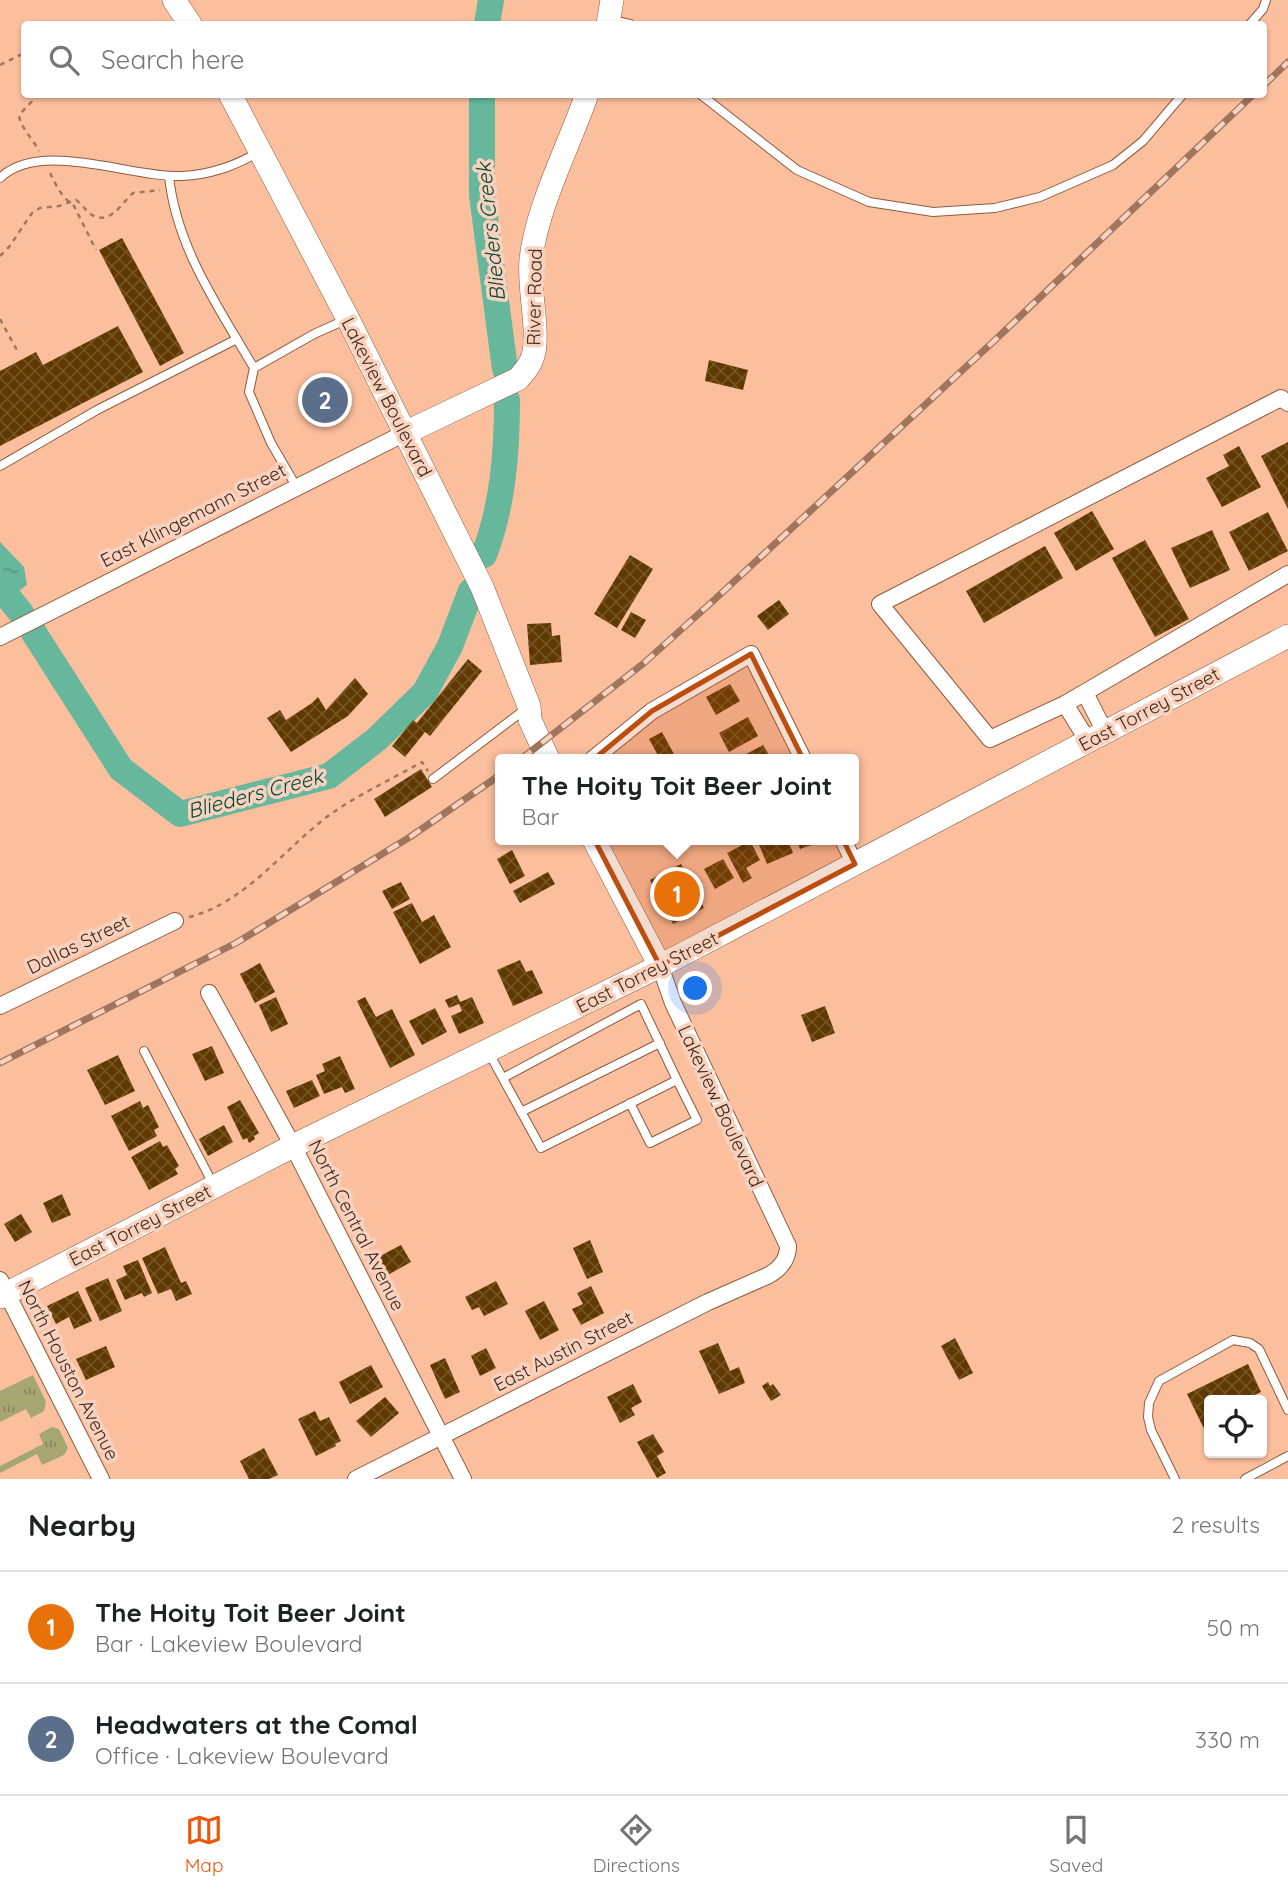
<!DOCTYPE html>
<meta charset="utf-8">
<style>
:root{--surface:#fff;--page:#f6f6f6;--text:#202124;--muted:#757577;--line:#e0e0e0;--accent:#ea580c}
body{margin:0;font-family:Quicksand,sans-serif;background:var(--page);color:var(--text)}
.controls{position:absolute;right:21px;bottom:21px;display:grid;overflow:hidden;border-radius:7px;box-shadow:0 2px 5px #0004}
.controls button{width:63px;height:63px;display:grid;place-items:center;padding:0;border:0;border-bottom:2px solid var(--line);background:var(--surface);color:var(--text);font:35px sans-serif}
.you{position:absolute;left:696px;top:989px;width:24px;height:24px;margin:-18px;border:5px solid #fff;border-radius:50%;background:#1a73e8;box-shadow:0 0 0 10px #1a73e833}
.badge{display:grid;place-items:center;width:46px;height:46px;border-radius:50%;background:var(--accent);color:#fff;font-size:23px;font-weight:700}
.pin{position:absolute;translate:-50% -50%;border:4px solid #fff;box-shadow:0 2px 7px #0006}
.popup{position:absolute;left:495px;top:754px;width:364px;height:91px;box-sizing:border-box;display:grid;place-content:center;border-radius:7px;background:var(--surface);filter:drop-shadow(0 2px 5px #0005);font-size:23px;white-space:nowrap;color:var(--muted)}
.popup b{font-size:26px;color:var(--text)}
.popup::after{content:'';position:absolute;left:50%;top:100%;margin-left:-14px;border:14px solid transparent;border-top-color:var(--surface)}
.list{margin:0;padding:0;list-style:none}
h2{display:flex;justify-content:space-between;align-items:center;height:91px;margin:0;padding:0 28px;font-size:30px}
h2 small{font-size:23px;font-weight:400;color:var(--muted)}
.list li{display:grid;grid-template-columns:46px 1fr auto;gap:21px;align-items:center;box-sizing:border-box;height:112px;padding:0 28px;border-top:2px solid var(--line)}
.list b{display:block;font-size:26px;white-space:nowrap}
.list p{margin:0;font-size:23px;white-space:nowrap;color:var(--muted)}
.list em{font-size:23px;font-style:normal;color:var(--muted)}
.icon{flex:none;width:38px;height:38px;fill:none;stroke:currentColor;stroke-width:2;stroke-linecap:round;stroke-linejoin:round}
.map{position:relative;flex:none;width:1288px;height:1479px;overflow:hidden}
.search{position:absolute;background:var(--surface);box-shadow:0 2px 5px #0004;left:21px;right:21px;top:21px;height:77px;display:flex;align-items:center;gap:18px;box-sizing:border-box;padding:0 24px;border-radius:7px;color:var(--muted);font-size:26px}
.sheet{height:315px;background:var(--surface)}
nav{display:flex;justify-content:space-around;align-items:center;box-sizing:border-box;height:98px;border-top:2px solid var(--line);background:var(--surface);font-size:19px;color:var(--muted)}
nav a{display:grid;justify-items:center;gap:4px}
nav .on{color:var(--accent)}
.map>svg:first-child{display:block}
.grass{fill:url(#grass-tufts)}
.water{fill:url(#water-ripples)}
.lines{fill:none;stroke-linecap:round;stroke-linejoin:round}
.river{stroke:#66b79b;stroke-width:26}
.building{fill:url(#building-cross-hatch)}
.lane-casing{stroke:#8f5a3c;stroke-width:10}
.street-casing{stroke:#8f5a3c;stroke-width:18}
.secondary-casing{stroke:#8f5a3c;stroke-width:24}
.path{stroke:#a1775f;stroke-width:2.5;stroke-dasharray:5 5;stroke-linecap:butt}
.lane{stroke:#fff;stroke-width:8}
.street{stroke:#fff;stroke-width:16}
.secondary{stroke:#fff;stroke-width:23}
.rail-casing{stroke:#9f755d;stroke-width:7}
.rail{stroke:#f8d2bf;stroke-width:4.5;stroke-dasharray:13;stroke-linecap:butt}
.marked{fill:#be4d10;fill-opacity:0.2;stroke:#be4d10;stroke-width:5;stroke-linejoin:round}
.labels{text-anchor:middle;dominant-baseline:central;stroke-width:7;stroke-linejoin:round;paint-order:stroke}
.street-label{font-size:19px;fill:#3f281b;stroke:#f8d2bf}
.water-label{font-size:21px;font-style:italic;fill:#004937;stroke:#f8d2bf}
</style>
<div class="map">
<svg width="1288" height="1479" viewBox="0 0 1288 1479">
<defs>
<pattern id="grass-tufts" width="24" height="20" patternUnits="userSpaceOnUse" patternTransform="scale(1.75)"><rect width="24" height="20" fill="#a5a672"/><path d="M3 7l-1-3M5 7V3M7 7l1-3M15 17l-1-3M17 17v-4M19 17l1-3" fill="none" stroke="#88875d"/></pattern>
<pattern id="water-ripples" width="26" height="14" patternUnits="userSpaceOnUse" patternTransform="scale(1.75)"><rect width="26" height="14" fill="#66b79b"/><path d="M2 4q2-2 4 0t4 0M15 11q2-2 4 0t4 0" fill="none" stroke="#55957e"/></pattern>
<pattern id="building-cross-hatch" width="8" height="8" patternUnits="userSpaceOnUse" patternTransform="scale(1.75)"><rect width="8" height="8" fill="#5f3900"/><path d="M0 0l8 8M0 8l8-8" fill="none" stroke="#735425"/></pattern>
</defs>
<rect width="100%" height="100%" fill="#fcbf9e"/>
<g class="grass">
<polygon points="33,1375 46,1402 44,1411 31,1418 26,1409 0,1422 0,1391"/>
<polygon points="52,1427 59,1429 68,1448 64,1455 42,1465 37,1454 0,1473 0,1466 43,1444 39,1434"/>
</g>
<polygon class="water" points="0,542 24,567 27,585 17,592 0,598"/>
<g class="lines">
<g class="river">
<polyline points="487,24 491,0"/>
<polyline points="482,94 482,195 505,369"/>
<path d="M484,555C503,505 507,453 507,400"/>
<polyline points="0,587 21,613"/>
<polyline points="34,633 121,769 180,814 329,776 377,739 425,692 450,646 471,591"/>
</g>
</g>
<g class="building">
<polygon points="122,238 184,353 160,366 99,250"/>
<polygon points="118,326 143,372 0,446 0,371 36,352 43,365"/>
<polygon points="709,360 748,370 743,390 705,381"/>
<polygon points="335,377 350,406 316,424 301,394"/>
<polygon points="1288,442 1288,509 1261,456"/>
<polygon points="1239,446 1261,487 1222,507 1206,478 1229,466 1223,455"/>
<polygon points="1092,511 1114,549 1076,571 1054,533"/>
<polygon points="1268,512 1288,551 1249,571 1229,532"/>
<polygon points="1212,530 1230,570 1190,588 1171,548"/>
<polygon points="1145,540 1189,619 1155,637 1112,558"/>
<polygon points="1045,546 1063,578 984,623 966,591"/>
<polygon points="630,555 653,569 617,628 594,614"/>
<polygon points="779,600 789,614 768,630 757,616"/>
<polygon points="631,612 646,620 635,638 621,630"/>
<polygon points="551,623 552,636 560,635 562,662 530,665 527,624"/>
<polygon points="468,659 482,671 430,736 425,732 405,757 392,746 413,720 417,723"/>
<polygon points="355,678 368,694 348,716 291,752 267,718 280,710 286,720 312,703 318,697 326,710"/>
<polygon points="730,684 740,701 716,715 706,697"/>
<polygon points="748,717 758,736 729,752 719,733"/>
<polygon points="662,732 675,756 668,759 660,759 649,739"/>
<polygon points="763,745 771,758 737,759"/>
<polygon points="421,769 432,787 385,817 374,799"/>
<polygon points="757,840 788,840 793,853 767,864"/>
<polygon points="797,840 809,840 811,845 800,849"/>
<polygon points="750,841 760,860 746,868 752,878 743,883 727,853"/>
<polygon points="512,850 525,876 510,884 497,859"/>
<polygon points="723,859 734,878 715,889 704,869"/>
<polygon points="681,864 704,908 673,924 650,880"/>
<polygon points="548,872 555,884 520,903 513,891"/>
<polygon points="401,882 410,899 392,909 382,891"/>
<polygon points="412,903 422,922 434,915 451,947 420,964 393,912"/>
<polygon points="520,960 526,972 532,970 543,993 513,1006 497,970"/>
<polygon points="260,963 275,992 255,1003 240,974"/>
<polygon points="457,995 460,1002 472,997 484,1023 459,1034 451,1016 462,1011 459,1004 449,1008 445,1000"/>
<polygon points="276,997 288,1024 271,1032 259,1005"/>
<polygon points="365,997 376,1017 392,1009 415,1055 390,1068 357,1001"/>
<polygon points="825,1006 835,1033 812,1042 801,1015"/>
<polygon points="435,1008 447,1032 422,1045 409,1021"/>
<polygon points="212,1046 224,1073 205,1081 192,1054"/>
<polygon points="118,1055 135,1091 105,1105 87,1070"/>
<polygon points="340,1056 355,1089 345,1093 342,1087 324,1094 316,1075 325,1071 322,1064"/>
<polygon points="312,1080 320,1096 294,1108 286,1091"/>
<polygon points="240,1100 259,1133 254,1136 255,1139 249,1143 247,1138 243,1140 227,1107"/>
<polygon points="140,1101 143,1108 148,1105 159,1127 154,1130 157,1136 129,1151 111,1116"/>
<polygon points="224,1125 233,1142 208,1156 199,1139"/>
<polygon points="160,1141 163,1147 167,1145 179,1166 175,1169 178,1174 149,1190 131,1157"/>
<polygon points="62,1194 71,1215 52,1223 43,1203"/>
<polygon points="21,1214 32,1232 15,1242 4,1224"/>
<polygon points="590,1240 603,1272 587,1279 573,1248"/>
<polygon points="401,1245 411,1262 388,1275 378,1257"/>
<polygon points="165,1247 181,1283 186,1281 192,1294 176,1301 171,1289 158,1294 142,1258"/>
<polygon points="138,1260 152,1293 144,1297 142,1293 125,1300 116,1280 127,1275 123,1266"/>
<polygon points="108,1278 122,1311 100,1321 85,1288"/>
<polygon points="496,1281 508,1304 484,1316 479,1307 472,1310 465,1297"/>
<polygon points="591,1286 604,1313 581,1325 572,1309 583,1304 577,1293"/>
<polygon points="78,1291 92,1321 74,1329 69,1317 56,1324 47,1306"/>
<polygon points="544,1301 559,1330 540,1340 525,1311"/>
<polygon points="955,1338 973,1373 959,1380 941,1346"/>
<polygon points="718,1343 730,1371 739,1367 745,1383 719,1394 699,1351"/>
<polygon points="106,1346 115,1367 86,1380 76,1359"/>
<polygon points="486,1348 496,1368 480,1376 471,1356"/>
<polygon points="445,1358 460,1392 445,1399 430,1365"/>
<polygon points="1248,1364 1261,1392 1244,1400 1209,1400 1209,1439 1187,1394"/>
<polygon points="371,1365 383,1387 350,1404 339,1382"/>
<polygon points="768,1382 770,1386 773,1384 781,1395 771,1401 762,1386"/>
<polygon points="633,1384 642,1402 631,1408 635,1415 620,1423 607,1397"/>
<polygon points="385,1397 399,1413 371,1437 356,1421"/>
<polygon points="315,1411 320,1421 329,1417 341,1441 335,1444 336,1446 316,1456 298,1419"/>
<polygon points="653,1434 664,1452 657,1456 666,1473 657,1478 637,1442"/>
<polygon points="264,1448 278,1475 269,1479 249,1479 240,1461"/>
</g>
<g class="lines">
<defs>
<g id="lane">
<polyline points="612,20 630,24"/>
<polyline points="1250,24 1263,9 1266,0"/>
<polyline points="700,94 797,170 869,202 933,212 995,208 1040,197 1113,165 1143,141 1183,94"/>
<path d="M169,176C176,247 219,308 254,368"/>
<path d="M0,178C41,139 130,178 182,176C208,175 236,166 258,152"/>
<polyline points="0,466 97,410 237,339"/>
<polyline points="296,486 271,443 249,392 254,368 314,334 345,320"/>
<polyline points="433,779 527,708"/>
<polyline points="144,1051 213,1184"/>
<polyline points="489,1053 541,1148 677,1080 641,1004 503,1078"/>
<polyline points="630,1103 650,1143 697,1120 677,1080"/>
<polyline points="521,1112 660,1043"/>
<polyline points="1175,1479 1151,1430 1148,1417 1149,1403 1159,1381 1233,1340 1250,1343 1259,1349 1288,1410"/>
<polyline points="1245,1479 1288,1456"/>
</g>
<g id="street">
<polyline points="1288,403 1281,398 880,604 990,739 1065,704 1288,574"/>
<polyline points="0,637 405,433"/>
<polyline points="1085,693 1105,732"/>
<polyline points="1065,704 1088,741"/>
<polyline points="593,759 652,711 751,654 803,759"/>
<polyline points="843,840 855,864"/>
<polyline points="209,993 293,1146 463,1479"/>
<polyline points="0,1006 175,921"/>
<polyline points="0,1280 101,1479"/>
<path d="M356,1479L708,1302L767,1276C779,1270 788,1260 788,1246L673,1003L660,966"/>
</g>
<g id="secondary">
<polyline points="174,0 190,24"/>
<polyline points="608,24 612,0"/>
<polyline points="230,94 348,319 482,587 529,706 530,720 548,759"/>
<path d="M405,433L518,379C524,372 530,366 533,356C540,331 528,289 531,259C537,206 569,146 587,94"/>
<polyline points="594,840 660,966"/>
<polyline points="0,1297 293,1146 660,966 1288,636"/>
</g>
</defs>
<use href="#lane" class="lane-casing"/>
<use href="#street" class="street-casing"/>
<use href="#secondary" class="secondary-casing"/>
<g class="path">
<polyline points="0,65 24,53"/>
<path d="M39,94L19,115C20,127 33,139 39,151"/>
<path d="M50,173C56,184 61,198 73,204L96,250"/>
<path d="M0,256L9,247L32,213L40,208L59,206L76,200C81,203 84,208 88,212C108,229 121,204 133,193L160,190"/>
<polyline points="0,319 19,354"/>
<path d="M189,917C245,903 283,850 328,816C357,795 392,779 422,762L428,771"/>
</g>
<use href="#lane" class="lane"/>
<use href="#street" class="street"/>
<use href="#secondary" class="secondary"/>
<defs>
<g id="rail">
<polyline points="1264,85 1288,62"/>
<polyline points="521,759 644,663 713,601 994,341 1254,94"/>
<polyline points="0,1063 236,943 410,837 500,775"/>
</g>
</defs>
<use href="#rail" class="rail-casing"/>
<use href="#rail" class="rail"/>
</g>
<path class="marked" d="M751,654L855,864L660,966L565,783L652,711Z"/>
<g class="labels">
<g class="street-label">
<text transform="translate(534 297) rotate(-89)">River Road</text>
<text transform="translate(387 397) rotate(63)">Lakeview Boulevard</text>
<text transform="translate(193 515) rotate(-27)">East Klingemann Street</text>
<text transform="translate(1149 709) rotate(-28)">East Torrey Street</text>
<text transform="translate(78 944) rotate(-26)">Dallas Street</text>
<text transform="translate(647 972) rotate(-27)">East Torrey Street</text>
<text transform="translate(721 1106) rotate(65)">Lakeview Boulevard</text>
<text transform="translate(140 1225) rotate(-27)">East Torrey Street</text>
<text transform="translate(357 1225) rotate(63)">North Central Avenue</text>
<text transform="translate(563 1351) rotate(-27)">East Austin Street</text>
<text transform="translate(69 1370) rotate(63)">North Houston Avenue</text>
</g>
<g class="water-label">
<text transform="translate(490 232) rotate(-96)">Blieders Creek</text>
<text transform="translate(255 793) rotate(-15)">Blieders Creek</text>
</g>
</g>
</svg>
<div class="controls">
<button><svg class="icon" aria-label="locate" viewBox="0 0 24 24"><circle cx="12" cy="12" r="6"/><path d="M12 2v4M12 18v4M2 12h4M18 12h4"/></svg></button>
</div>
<div class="you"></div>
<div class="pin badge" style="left:677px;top:894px;background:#e8710a">1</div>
<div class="popup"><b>The Hoity Toit Beer Joint</b>Bar</div>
<div class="pin badge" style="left:325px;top:400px;background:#5c6f8a">2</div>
<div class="search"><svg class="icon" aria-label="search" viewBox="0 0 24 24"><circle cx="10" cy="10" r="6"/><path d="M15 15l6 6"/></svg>Search here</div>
</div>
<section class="sheet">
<h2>Nearby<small>2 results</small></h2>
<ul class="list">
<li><span class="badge" style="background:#e8710a">1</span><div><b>The Hoity Toit Beer Joint</b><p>Bar · Lakeview Boulevard</p></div><em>50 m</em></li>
<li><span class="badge" style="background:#5c6f8a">2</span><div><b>Headwaters at the Comal</b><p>Office · Lakeview Boulevard</p></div><em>330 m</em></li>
</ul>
</section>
<nav>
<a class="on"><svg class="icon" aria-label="map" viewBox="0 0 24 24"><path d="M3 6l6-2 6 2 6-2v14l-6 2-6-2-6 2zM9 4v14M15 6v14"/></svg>Map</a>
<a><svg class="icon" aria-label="directions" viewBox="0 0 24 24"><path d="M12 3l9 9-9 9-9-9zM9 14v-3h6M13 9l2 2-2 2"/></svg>Directions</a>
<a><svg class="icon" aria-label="saved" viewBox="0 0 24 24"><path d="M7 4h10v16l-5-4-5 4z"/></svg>Saved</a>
</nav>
